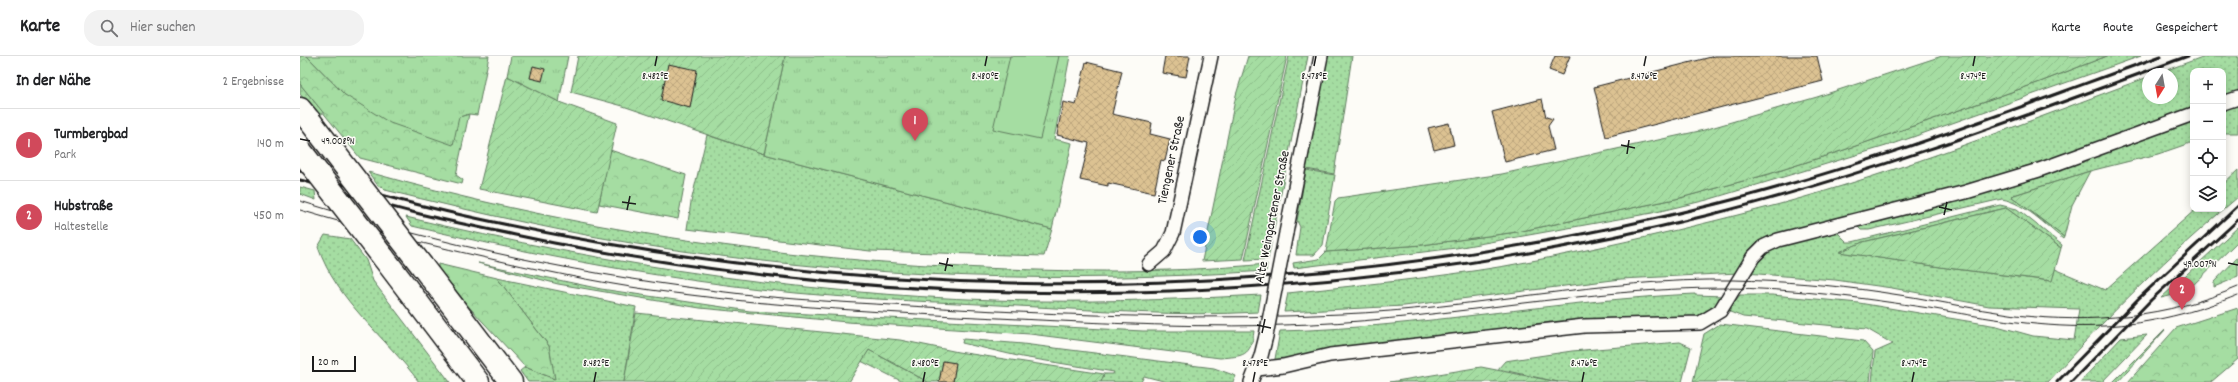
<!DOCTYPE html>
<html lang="de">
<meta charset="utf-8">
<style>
:root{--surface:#fff;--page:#f2f2f2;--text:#202124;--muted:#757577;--line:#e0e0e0;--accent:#d1495b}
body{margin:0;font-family:Dekko,sans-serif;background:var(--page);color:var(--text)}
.controls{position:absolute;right:12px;top:12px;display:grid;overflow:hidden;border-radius:8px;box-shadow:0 2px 10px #0003}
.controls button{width:36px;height:36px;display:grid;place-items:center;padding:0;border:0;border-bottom:1px solid var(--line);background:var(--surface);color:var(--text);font:20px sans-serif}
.compass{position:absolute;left:1842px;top:12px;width:36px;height:36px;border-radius:50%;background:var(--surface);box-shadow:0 2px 10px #0003;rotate:191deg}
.scale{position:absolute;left:12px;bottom:10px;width:44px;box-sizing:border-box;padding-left:4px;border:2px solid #1c1c1c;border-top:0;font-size:11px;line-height:14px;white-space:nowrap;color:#1c1c1c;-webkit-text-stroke:3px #fdfcf7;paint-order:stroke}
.you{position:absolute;left:900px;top:181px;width:14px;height:14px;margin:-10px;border:3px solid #fff;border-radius:50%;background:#1a73e8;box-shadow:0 0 0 6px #1a73e833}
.badge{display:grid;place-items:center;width:26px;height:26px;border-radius:50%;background:var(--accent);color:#fff;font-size:13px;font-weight:700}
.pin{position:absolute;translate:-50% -33px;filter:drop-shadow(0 1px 2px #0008)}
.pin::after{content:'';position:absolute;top:21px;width:14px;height:12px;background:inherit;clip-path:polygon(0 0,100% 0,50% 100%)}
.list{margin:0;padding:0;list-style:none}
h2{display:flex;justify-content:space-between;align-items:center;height:52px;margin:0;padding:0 16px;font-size:17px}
h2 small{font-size:13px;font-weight:400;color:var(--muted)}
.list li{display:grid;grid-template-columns:26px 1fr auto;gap:12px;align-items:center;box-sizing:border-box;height:72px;padding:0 16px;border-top:1px solid var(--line)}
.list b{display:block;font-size:15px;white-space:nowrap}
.list p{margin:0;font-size:13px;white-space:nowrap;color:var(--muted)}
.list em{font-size:13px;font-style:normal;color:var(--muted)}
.icon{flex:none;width:22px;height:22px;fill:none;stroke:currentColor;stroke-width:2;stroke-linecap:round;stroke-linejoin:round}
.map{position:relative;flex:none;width:1938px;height:326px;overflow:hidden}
header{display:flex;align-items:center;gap:24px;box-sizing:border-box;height:56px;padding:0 20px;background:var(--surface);border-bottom:1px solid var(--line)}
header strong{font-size:19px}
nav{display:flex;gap:22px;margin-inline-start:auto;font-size:14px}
.search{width:280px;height:36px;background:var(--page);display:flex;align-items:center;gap:10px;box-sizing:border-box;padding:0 14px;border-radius:16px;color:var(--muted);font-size:15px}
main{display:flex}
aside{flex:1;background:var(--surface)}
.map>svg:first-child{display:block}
.grass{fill:url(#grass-dots);stroke:#607c5f}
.forest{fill:url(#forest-crowns);stroke:#607c5f}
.park{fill:url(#park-tufts);stroke:#607c5f}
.garden{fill:url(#garden-furrows);stroke:#607c5f}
.pitch{fill:#a5dda2;stroke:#607c5f}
.building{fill:url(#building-cross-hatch);stroke:#1c1c1c}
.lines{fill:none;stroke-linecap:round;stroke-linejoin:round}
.street-casing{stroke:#1c1c1c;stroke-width:16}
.highway-casing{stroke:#1c1c1c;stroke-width:25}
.street{stroke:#fdfcf7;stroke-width:13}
.highway{stroke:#fdfcf7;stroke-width:22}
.tram{stroke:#1c1c1c;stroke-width:1}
.rail{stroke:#1c1c1c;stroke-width:3}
.street-bridge-casing{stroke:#1c1c1c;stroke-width:16;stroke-linecap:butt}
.highway-bridge-casing{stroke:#1c1c1c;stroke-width:25;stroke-linecap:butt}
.street-bridge{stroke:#fdfcf7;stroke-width:13}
.highway-bridge{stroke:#fdfcf7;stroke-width:22}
.ticks{fill:none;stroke:#1c1c1c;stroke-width:1.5}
.labels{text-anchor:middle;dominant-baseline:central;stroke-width:3;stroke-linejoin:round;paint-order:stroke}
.street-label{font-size:14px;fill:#1c1c1c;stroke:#fdfcf7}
.ticks-label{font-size:10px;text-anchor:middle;fill:#1c1c1c;stroke:#fdfcf7;stroke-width:3;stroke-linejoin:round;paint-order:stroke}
</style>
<header>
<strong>Karte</strong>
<div class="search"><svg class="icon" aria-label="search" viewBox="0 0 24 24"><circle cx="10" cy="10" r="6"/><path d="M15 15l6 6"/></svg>Hier suchen</div>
<nav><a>Karte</a><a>Route</a><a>Gespeichert</a></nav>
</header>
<main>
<aside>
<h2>In der Nähe<small>2 Ergebnisse</small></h2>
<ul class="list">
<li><span class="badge">1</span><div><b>Turmbergbad</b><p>Park</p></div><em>140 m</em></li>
<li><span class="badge">2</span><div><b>Hubstraße</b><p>Haltestelle</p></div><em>450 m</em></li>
</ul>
</aside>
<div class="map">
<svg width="1938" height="326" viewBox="0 0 1938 326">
<defs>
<pattern id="grass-dots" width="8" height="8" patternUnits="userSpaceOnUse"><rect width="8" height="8" fill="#a5dda2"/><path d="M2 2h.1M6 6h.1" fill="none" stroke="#8dbd8b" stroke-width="1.8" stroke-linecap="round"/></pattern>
<pattern id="forest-crowns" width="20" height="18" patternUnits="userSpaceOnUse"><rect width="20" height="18" fill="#a5dda2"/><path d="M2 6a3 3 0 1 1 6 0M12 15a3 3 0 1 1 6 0" fill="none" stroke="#8dbd8b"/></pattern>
<pattern id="park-tufts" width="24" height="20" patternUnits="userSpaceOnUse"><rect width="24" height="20" fill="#a5dda2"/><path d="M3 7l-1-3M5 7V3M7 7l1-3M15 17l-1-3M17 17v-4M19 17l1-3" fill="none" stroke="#8dbd8b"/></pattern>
<pattern id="garden-furrows" width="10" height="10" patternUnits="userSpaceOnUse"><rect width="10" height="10" fill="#a5dda2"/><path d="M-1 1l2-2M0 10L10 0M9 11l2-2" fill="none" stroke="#8dbd8b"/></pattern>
<pattern id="building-cross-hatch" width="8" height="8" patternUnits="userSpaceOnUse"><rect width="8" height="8" fill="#dcc292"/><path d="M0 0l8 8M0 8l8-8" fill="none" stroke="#bca67d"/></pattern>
</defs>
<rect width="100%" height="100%" fill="#fdfcf7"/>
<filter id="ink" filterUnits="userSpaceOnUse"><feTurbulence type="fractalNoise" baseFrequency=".025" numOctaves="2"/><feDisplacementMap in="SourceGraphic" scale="8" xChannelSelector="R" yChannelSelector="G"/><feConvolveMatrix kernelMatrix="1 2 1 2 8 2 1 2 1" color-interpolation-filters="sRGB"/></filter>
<g filter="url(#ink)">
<g class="grass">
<polygon points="989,0 1008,0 968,203 945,204"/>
<polygon points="1027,0 1052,0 1034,118 1006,113"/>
<polygon points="1807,0 1841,0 1596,87 1407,144 1352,157 1156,192 994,212 993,207 1019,203 1026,196 1122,189 1217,176 1380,142 1469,118 1544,94 1740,26"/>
<path d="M1905,0H1938V38L1923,44V15H1893V55L1701,122L1473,182L1438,217L1321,223L1104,250L984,256L988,237C1060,229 1133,222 1205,210C1298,193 1390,172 1480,148C1605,114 1726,66 1848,21V42H1872V18H1856Z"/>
<polygon points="0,28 24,56 18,61 0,38"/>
<polygon points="1938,47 1938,77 1923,77 1923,52"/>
<path d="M1893,62V86L1858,98L1790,115L1711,140L1764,181L1763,183C1744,168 1726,148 1702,143L1569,174H1561L1557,170Z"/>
<polygon points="407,79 464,98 752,173 744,200 570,195 387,173 391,146"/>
<polygon points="1006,114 1035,119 1023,189 1014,199 996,199 1000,171 997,165"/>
<path d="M1938,114V141C1870,198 1807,260 1748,326H1572L1575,296L1593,288L1567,273L1443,261L1430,256L1429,252L1440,239H1472L1559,247L1697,270L1733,280L1774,284L1779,253L1689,250L1592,232L1535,224L1446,217C1464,186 1504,183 1536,175L1547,186H1552L1700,149L1717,153L1762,189L1761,192L1706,152L1563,186L1540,196L1647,212L1751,225L1755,213L1805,234L1896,153H1923V128Z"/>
<path d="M68,116C256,169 448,199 643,210C751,216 860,218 967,208L966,215C767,228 567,222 369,193C273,179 179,157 85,134L81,130L79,131Z"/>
<polygon points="0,131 15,135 16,144 0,138"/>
<path d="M106,161C312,210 523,242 736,245C811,246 886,243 961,239L958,256C879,261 798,254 718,250C645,246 570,244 496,237C366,224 239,200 112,170Z"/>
<polygon points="1938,171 1938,185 1886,236 1861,242"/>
<path d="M25,179L50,183L66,204L73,225L150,326H119C87,282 36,245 18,191Z"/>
<polygon points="1938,201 1938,221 1914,231 1914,226"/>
<path d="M178,207L301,233L450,255L843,275H954C951,301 943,300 920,302L730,278L547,266L400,252L258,228Z"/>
<polygon points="197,222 336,251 324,326 228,326 220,315 225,311 254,323 249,290"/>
<path d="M1395,238V239L1424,240L1415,253L1401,262L977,305L975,303L980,275C1119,272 1256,244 1395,238Z"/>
<polygon points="1865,274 1818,326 1813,326"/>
<polygon points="1847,279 1802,326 1780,326 1821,282"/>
<polygon points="663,283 723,288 914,312 936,320 933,326 867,326 844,320 841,326 801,326 804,318 813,318 814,316 722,301 662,287"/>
<polygon points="1380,286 1391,291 1382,326 1258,326 1198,313 1205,305 1272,295"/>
<polygon points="569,294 628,326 603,326 561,305"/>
</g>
<g class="forest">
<polygon points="0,0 7,0 45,39 159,61 169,58 156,119 163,124 162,128 60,102 0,28"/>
<polygon points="310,94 386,119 378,163 299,148"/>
<polygon points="138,208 197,222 249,290 255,323 225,311 170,252 138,212"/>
<polygon points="1938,252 1938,303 1911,326 1828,326 1876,272"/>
</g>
<g class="park">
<polygon points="7,0 189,0 177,59 169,58 159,61 153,89 90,67 45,39"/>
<polygon points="211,0 268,0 259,46 207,20"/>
<polygon points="485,0 770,0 754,83 772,87 752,173 464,98"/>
</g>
<g class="garden">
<polygon points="278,0 485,0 464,98 323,50 271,36"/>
<polygon points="948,0 987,0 943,203 902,205 936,39"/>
<polygon points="1642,0 1807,0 1740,26 1544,94 1469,118 1380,142 1217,176 1122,189 1026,196 1035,145 1038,142 1202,118 1404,74 1517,41"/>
<polygon points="207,20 259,46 317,67 297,156 179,133"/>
<polygon points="1790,115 1772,149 1764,181 1711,140"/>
<polygon points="1706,152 1761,192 1752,225 1647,212 1539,196 1563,186"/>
<polygon points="336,257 600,284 658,296 804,318 801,326 628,326 569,294 549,326 324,326"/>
<polygon points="1420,268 1563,285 1573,296 1570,326 1393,326 1404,278"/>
<polygon points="1181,311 1258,326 1090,326"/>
</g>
<polygon class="pitch" points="710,0 759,0 740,83 693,73"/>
<g class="building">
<polygon points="865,0 890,0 886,21 862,17"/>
<polygon points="1255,0 1270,0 1262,19 1249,14"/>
<polygon points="1415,0 1517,0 1523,25 1306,81 1294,31"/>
<polygon points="786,6 822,15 812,58 852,67 850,78 870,83 865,105 861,104 854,137 808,127 808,130 780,124 789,87 757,79 763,46 776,49"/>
<polygon points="368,8 397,14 390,52 361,44"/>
<polygon points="233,10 245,13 242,25 230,22"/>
<polygon points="1242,43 1246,61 1253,63 1248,70 1254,94 1205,106 1192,56"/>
<polygon points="1149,67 1154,89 1134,94 1128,72"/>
<polygon points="643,305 656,307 653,326 639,326"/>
</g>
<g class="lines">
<defs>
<g id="street">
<polyline points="1923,47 1938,42"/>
<polyline points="986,177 1021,0"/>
<polyline points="849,208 864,195 873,177 911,0"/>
<polyline points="957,313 983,310 1030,299 1284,270 1400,267 1420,255 1453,201 1463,191 1478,184 1666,136 1739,114 1893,58"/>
<polyline points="951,326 961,300 966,280"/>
</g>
<g id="highway">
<polyline points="0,53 10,65"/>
<polyline points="83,201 178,326"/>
<polyline points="122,210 211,326"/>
</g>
</defs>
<use href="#street" class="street-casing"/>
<use href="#highway" class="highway-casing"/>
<use href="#street" class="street"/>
<use href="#highway" class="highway"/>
<g class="tram">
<path d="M0,145C144,190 292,221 442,238C514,246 586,248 658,253C786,260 913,264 1041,258C1173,253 1301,222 1433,224C1482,225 1532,229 1580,236C1626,242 1671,253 1716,259C1791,268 1868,261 1938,231"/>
<path d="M0,154C66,174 133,190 200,205C258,218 315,230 374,237C482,251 589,257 698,262C802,267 907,273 1012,268C1150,262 1286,232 1423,232C1493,232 1561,242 1629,252C1687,262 1745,273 1804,270C1850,268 1896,256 1938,239"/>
</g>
<g class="rail">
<path d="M0,115C97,147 197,168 297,186C668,252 1050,240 1416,148C1568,110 1714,53 1861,0"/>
<path d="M0,124C37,134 74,147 112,156C159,168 207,177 254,187C639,261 1029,253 1409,159C1573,118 1730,58 1888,0"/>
<polyline points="1757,326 1838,243 1938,150"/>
<polyline points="1771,326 1851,244 1938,164"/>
</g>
<defs>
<polyline id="street-bridge" points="966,280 986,177"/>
<g id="highway-bridge">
<polyline points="10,65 122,210"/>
<polyline points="0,94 83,201"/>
</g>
</defs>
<use href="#street-bridge" class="street-bridge-casing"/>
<use href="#highway-bridge" class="highway-bridge-casing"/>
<use href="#street-bridge" class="street-bridge"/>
<use href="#highway-bridge" class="highway-bridge"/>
</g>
</g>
<path class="ticks" d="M355,10L357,0M685,10L687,0M1014,10L1016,0M1344,10L1346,0M1673,10L1675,0M0,83L10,85M1321,89L1335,92M1327,98L1329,84M322,146L336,148M1639,151L1652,154M327,154L330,140M1644,159L1647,146M639,207L653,210M1928,207L1938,209M645,215L648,202M957,269L971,272M962,277L965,263M294,326L296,316M623,326L625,316M953,326L955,316M1282,326L1284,316M1612,326L1614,316"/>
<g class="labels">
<g class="street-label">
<text transform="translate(872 104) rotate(-78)">Tiengener Straße</text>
<text transform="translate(973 161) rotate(-79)">Alte Weingartener Straße</text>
</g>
</g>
<g class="ticks-label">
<text x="355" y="23">8.482°E</text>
<text x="685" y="23">8.480°E</text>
<text x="1014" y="23">8.478°E</text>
<text x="1344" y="23">8.476°E</text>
<text x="1673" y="23">8.474°E</text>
<text x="38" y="88">49.008°N</text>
<text x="1900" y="211">49.007°N</text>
<text x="296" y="310">8.482°E</text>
<text x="625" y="310">8.480°E</text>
<text x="955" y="310">8.478°E</text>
<text x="1284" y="310">8.476°E</text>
<text x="1614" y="310">8.474°E</text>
</g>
</svg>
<div class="controls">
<button>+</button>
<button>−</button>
<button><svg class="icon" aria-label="locate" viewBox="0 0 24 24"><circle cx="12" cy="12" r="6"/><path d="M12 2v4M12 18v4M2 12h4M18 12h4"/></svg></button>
<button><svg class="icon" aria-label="layers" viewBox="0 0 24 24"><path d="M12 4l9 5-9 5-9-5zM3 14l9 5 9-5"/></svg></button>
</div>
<svg class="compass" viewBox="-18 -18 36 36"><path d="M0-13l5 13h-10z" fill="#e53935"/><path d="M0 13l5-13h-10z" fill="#757577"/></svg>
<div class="scale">20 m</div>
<div class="you"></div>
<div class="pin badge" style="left:615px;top:85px">1</div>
<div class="pin badge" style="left:1882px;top:254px">2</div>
</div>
</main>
